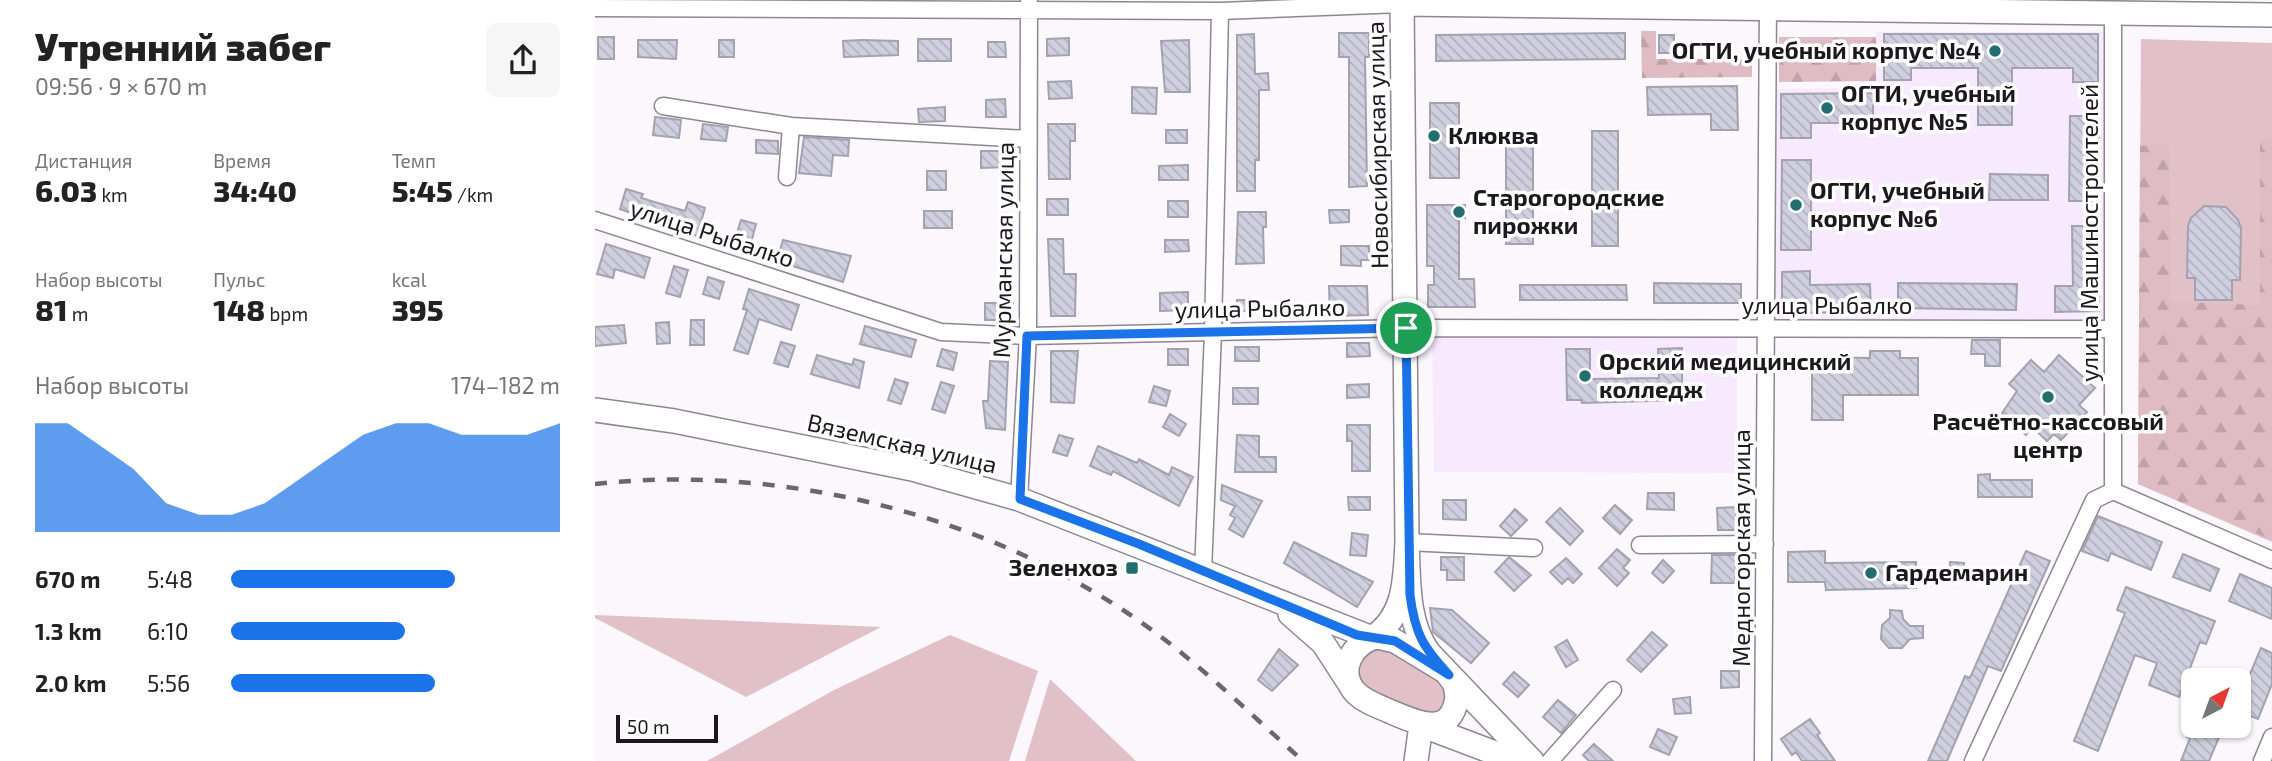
<!DOCTYPE html>
<html lang="ru">
<head>
<meta charset="utf-8">
<style>
  body { margin:0; font-family:"Exo 2",sans-serif; background:#f6f6f6; color:#222; height:100vh; display:flex; flex-direction:column; font-size:26px; white-space:nowrap }
  * { box-sizing:border-box; margin:0 }
  p { font-size:23px; color:#767676 }
  .icon { flex:none; width:38px; height:38px; fill:none; stroke:currentColor; stroke-width:2; stroke-linecap:round; stroke-linejoin:round }
  .map { position:relative; flex:1; overflow:hidden }
  .sheet { display:flex; flex-direction:column; background:#fff; width:595px }
  .sheet>* { flex:none }
  .needle { width:46px; rotate:41deg }
  .buttons { position:absolute; left:1586px; top:668px; display:grid; gap:14px }
  .buttons a { display:grid; place-items:center; width:70px; height:70px; border-radius:10px; background:#fff; box-shadow:0 2px 5px #0004; font-size:35px }
  .scale { position:absolute; left:21px; bottom:18px; width:102px; box-sizing:border-box; padding-left:7px; border:4px solid #1c191e; border-top:0; font-size:19px; line-height:24px; white-space:nowrap; color:#1c191e; -webkit-text-stroke:5px #fff; paint-order:stroke }
  .pin { position:absolute; display:grid; place-items:center; width:60px; height:60px; color:#fff; margin:-30px; border:4px solid #fff; border-radius:50%; box-shadow:0 2px 7px #0007 }
  .round { display:grid; place-items:center; flex:none; width:74px; height:74px; border-radius:10px; background:#f6f6f6 }
  .head { display:flex; align-items:center; justify-content:space-between; height:119px; padding:0 35px }
  h1 { font-size:38px; font-weight:800; line-height:52px }
  .metrics { display:grid; grid-template-columns:repeat(3,1fr); gap:10px; height:119px; padding:7px 35px }
  .metrics div { display:grid; align-content:center }
  .metrics b { font-size:30px; font-weight:800 }
  .metrics small { font-size:19px; font-weight:400 }
  .metrics p { font-size:19px }
  .chart { height:196px; padding:14px 35px }
  .chart p { display:flex; justify-content:space-between }
  .chart svg { width:100%; height:126px; margin-top:7px; fill:#1a73e8; opacity:.7 }
  ul { padding:0 35px; list-style:none; font-size:23px }
  li { display:grid; grid-template-columns:112px 84px 1fr; align-items:center; height:52px }
  li i { height:18px; border-radius:9px; background:#1a73e8 }
  main { display:flex; flex:1; min-height:0 }
  .map>svg:first-child { display:block }
  .built { fill:#f7e9fe }
  .green { fill:#e1c0c7 }
  .forest { fill:url(#forest-firs) }
  .building { fill:url(#building-back-hatch); stroke:#a3a2b1; stroke-width:2 }
  .lines { fill:none; stroke-linecap:round; stroke-linejoin:round }
  .street-casing { stroke:#8f8693; stroke-width:19 }
  .secondary-casing { stroke:#8f8693; stroke-width:26 }
  .street { stroke:#fff; stroke-width:16 }
  .secondary { stroke:#fff; stroke-width:23 }
  .rail { stroke:#6a676c; stroke-width:4.5; stroke-dasharray:12 12; stroke-linecap:butt }
  .route-casing { stroke:#fff; stroke-width:14 }
  .route { stroke:#1a73e8; stroke-width:9 }
  .poi-dot { fill:#226d6d; stroke:#fff; stroke-width:2.5 }
  .labels { text-anchor:middle; stroke-width:7; stroke-linejoin:round; paint-order:stroke }
  .poi-label { font-size:24px; font-weight:bold; fill:#1c191e; stroke:#fff; text-anchor:start }
  .street-label { font-size:24px; fill:#1c191e; stroke:#fff }
</style>
</head>
<body>
<main>
<section class="sheet">
<div class="head"><div><h1>Утренний забег</h1><p>09:56 · 9 × 670 m</p></div><a class="round"><svg class="icon" aria-label="share" viewBox="0 0 24 24"><path d="M12 15V3M7 8l5-5 5 5M5 13v7h14v-7"/></svg></a></div>
<div class="metrics">
<div><p>Дистанция</p><b>6.03<small> km</small></b></div>
<div><p>Время</p><b>34:40</b></div>
<div><p>Темп</p><b>5:45<small> /km</small></b></div>
</div>
<div class="metrics">
<div><p>Набор высоты</p><b>81<small> m</small></b></div>
<div><p>Пульс</p><b>148<small> bpm</small></b></div>
<div><p>kcal</p><b>395</b></div>
</div>
<div class="chart"><p><span>Набор высоты</span>174–182 m</p>
<svg viewBox="0 0 160 44" preserveAspectRatio="none"><path d="M0 44V6L10 6L20 14L30 22L40 34L50 38L60 38L70 34L80 26L90 18L100 10L110 6L120 6L130 10L140 10L150 10L160 6V44z"/></svg>
</div>
<ul>
<li><b>670 m</b>5:48<i style="width:68%"></i></li>
<li><b>1.3 km</b>6:10<i style="width:53%"></i></li>
<li><b>2.0 km</b>5:56<i style="width:62%"></i></li>
</ul>
</section>
<div class="map">
<svg width="1677" height="761" viewBox="0 0 1677 761">
  <defs>
    <pattern id="forest-firs" width="22" height="20" patternUnits="userSpaceOnUse" patternTransform="scale(1.75)"><rect width="22" height="20" fill="#dfbcc4"/><path d="M5 1l3.5 6h-7zM16 11l3.5 6h-7z" fill="#bfa1a8"/></pattern>
    <pattern id="building-back-hatch" width="6" height="6" patternUnits="userSpaceOnUse" patternTransform="scale(1.75)"><rect width="6" height="6" fill="#d0cfdf"/><path d="M-1 5l2 2M0 0l6 6M5-1l2 2" fill="none" stroke="#b2b1bf"/></pattern>
  </defs>
  <rect width="100%" height="100%" fill="#fbf7fd"/>
  <path class="built" d="M1281,32H1514L1513,320L1178,322L1180,89L1281,88Z
    M837,334L1142,336V473L839,472Z"/>
  <path class="green" d="M1546,39L1677,43V542L1543,484Z
    M0,615L286,627L151,697L0,618Z
    M355,635L443,671L414,761H112L239,690Z
    M789,646L844,677L855,699L841,717L775,694L761,676L768,654Z
    M455,679L541,761H430Z"/>
  <path class="forest" d="M1046,31H1061V59H1157V77L1047,78Z
    M1184,37H1281V81L1184,82Z
    M1677,138V540L1543,484L1545,146L1574,143L1576,302L1665,305V140Z"/>
  <path class="building" d="M744,33H774V57H770L772,186L754,187V57H744Z
    M1030,33V59L841,61V35Z
    M659,34L660,74L673,73L674,90H664V160H660V191H642V35Z
    M1289,34H1503V82H1478V68H1417V125H1383V68H1316V80H1289Z
    M1064,35H1079V53H1064Z
    M3,37H19V59H3Z
    M474,38V55L452,56V39Z
    M323,39H356V61H323Z
    M43,40H82L81,59L43,57Z
    M124,40H139V57H124Z
    M267,40L303,41V55L249,57L248,41Z
    M594,40L595,92H570L566,41Z
    M393,42H410L411,57H393Z
    M476,81L477,98L454,99L453,82Z
    M1142,86L1143,130H1116V114L1053,115L1052,87Z
    M537,87L562,88L561,114L537,113Z
    M1278,93V123H1216V138H1186V94Z
    M410,99L411,117H391V100Z
    M835,103H864V178H835Z
    M350,107V121L324,122L323,109Z
    M1475,116H1504L1503,201H1474Z
    M60,117L86,120L84,138L58,135Z
    M108,124L133,127L131,141L106,139Z
    M453,124H480V141H475V179H454Z
    M571,130H592V143H571Z
    M911,131H938V244H911Z
    M997,131H1023V246H997Z
    M209,137L254,140L253,156L238,155L236,176L204,173Z
    M161,140L183,141V154L161,153Z
    M386,151H413L414,167L386,168Z
    M1187,160H1216V250H1186Z
    M593,165V180H564V166Z
    M332,171H351V190H332Z
    M1395,174L1453,175V200H1394Z
    M31,189L48,194L46,198L90,211L93,202L110,208L102,236L25,209Z
    M452,199H473V215H452Z
    M573,201H593V217H573Z
    M832,205H870V218H864V279H879L880,307H833V285H839V266H832Z
    M1609,206L1631,207L1643,220L1646,228L1645,280H1637V300H1600V278H1592L1593,226L1596,218Z
    M734,210H754V222L735,223Z
    M329,211H357V228H329Z
    M643,212H671V227H668L669,263L641,264Z
    M146,220L161,224L154,251L138,246Z
    M1477,226H1503L1504,311L1460,312V286H1478Z
    M453,239H468L469,274H481L480,316H456Z
    M188,240L256,256L248,282L182,261Z
    M570,240H593L594,251L570,252Z
    M11,244L55,258L49,278L20,269L18,278L2,274Z
    M746,246H774V260H766V266L746,265Z
    M79,266L93,270L85,297L71,293Z
    M1215,271V285L1275,284L1276,312L1187,313V272Z
    M113,277L129,282L124,299L108,294Z
    M1059,283L1146,284V303H1059Z
    M1303,283L1422,284L1421,310L1303,308Z
    M925,285H1031L1032,300H925Z
    M734,286H772L773,315L735,316Z
    M154,289L204,305L196,330L164,319L153,354L139,350L152,310L148,309Z
    M593,292V310L565,311V293Z
    M642,300H665V311H642Z
    M390,303H418V320H390Z
    M96,320H109V345H95Z
    M74,322L75,343L62,344L61,323Z
    M29,325L31,343L0,346V327Z
    M270,326L321,340L316,357L265,344Z
    M1377,340H1405V366H1390V354H1376Z
    M186,342L200,346L193,367L179,363Z
    M752,343H774L775,356L752,357Z
    M640,347H664V361H640Z
    M1087,348V400L987,403L986,400H972L971,349H995V379L1064,378L1063,349Z
    M347,349L362,353L358,370L342,366Z
    M573,349H593V365H573Z
    M456,351H483L479,403L456,402Z
    M1275,351H1305V358H1323V395H1248V420H1217V357L1275,358Z
    M222,355L257,365L259,359L269,362L264,388L216,374Z
    M1464,355L1500,388L1484,405L1492,412L1466,440L1459,434L1452,441L1437,427L1431,435L1407,413L1422,391L1414,384L1436,360L1449,372Z
    M395,361L413,362L410,430L391,428L388,401H393Z
    M300,379L313,383L306,404L293,400Z
    M346,382L359,386L350,413L337,409Z
    M774,384V397L752,398V385Z
    M559,386L575,391L571,406L554,402Z
    M638,388H663V404H638Z
    M575,414L591,424L584,436L568,427Z
    M752,425H775V471H757V441H752Z
    M464,435L478,439L472,456L458,452Z
    M642,435L664,436V457H681V472H640Z
    M503,446L542,463L544,459L574,475L577,467L598,477L584,506L518,471L516,475L495,466Z
    M1395,474V480H1437V497H1383V475Z
    M627,485L667,501L648,537L634,529L640,518L635,515L640,506L626,500Z
    M1053,493H1079V510L1052,509Z
    M753,497H775V510H754Z
    M848,500H871V520L848,519Z
    M1020,505L1037,520L1025,534L1008,518Z
    M1141,507L1142,530H1123L1122,508Z
    M965,508L988,531L975,545L951,522Z
    M920,509L932,520L916,536L905,526Z
    M1503,516L1567,542L1556,570L1516,553L1513,561L1487,551Z
    M757,533L773,535L771,556L755,555Z
    M699,542L778,582L762,607L689,563Z
    M1022,549L1035,560L1028,568L1034,573L1022,586L1004,568Z
    M1230,551V563L1321,562V588L1231,590L1230,582H1193V552Z
    M1431,551L1455,561L1406,671L1393,666L1352,761H1333L1370,676L1375,678Z
    M1588,554L1624,569L1615,591L1578,577Z
    M1117,555H1141L1140,583H1116Z
    M846,557H869V580H852V570H846Z
    M914,557L936,575L919,591L900,572Z
    M971,558L987,574L978,583L973,578L967,584L955,572Z
    M1068,560L1079,571L1068,583L1057,573Z
    M1355,562L1369,563V581H1355Z
    M1645,574L1677,588V619L1634,601Z
    M1531,587L1620,621L1611,644L1605,642L1584,697L1554,685L1562,663L1540,655L1503,751L1479,741L1530,613L1522,610Z
    M835,608L857,610L894,643L876,663L838,632Z
    M1295,610L1307,611L1308,619L1315,626H1328V638L1315,639L1307,648H1294L1286,639L1287,625L1295,618Z
    M1057,632L1072,645L1046,672L1032,660Z
    M972,640L983,660L971,667L960,647Z
    M1666,648L1677,653V684L1663,719L1643,711V702Z
    M684,649L703,665L677,691L663,680Z
    M1126,671H1144V687L1126,688Z
    M919,672L934,685L923,697L908,684Z
    M1095,697L1096,713L1080,714L1078,699Z
    M963,700L981,715L966,733L948,717Z
    M1215,719L1225,733L1222,735L1240,761H1207L1201,752L1197,755L1186,739Z
    M1596,726H1617L1627,730L1614,761H1586L1595,738L1592,737Z
    M1063,729L1082,737L1074,755L1055,747Z
    M999,744L1018,761H994L988,755Z"/>
  <g class="lines">
    <g class="street-casing">
      <path id="street" d="M0,8L625,11L807,4
        M1518,13V491L1677,560
        M68,106L196,126L433,139
        M192,177L196,126
        M0,220L346,332L433,336L811,328L1516,329
        M424,499L433,336L434,2
        M812,542L939,548
        M1045,545L1170,544
        M608,571L618,333L625,11
        M955,761L1018,690
        M1168,761L1173,0
        M1378,761L1499,500L1518,491
        M1667,761L1677,737"/>
    </g>
    <g class="secondary-casing">
      <path id="secondary" d="M807,0L812,542C814,578 811,622 834,653L937,761
        M807,4L1677,15
        M0,410L79,421L317,469L424,499L777,638C811,616 810,578 812,542
        M695,614L728,643L754,683
        M783,637L800,641L851,672L860,684L862,697C856,740 820,722 794,711C783,706 770,702 761,693C741,672 757,641 783,637Z
        M821,761L826,725L921,761"/>
    </g>
    <use href="#street" class="street"/>
    <use href="#secondary" class="secondary"/>
    <path class="rail" d="M0,484C182,464 382,512 534,614C597,656 652,711 708,761"/>
  </g>
  <g class="lines">
    <g class="route-casing">
      <path id="route" d="M811,328L815,595C820,634 828,647 854,675L800,641L762,635L544,544L425,499L432,336Z"/>
    </g>
    <use href="#route" class="route"/>
  </g>
  <g class="poi-dot">
    <circle cx="1400" cy="51" r="7"/>
    <circle cx="1232" cy="108" r="7"/>
    <circle cx="839" cy="136" r="7"/>
    <circle cx="1201" cy="205" r="7"/>
    <circle cx="864" cy="212" r="7"/>
    <circle cx="990" cy="376" r="7"/>
    <circle cx="1453" cy="397" r="7"/>
    <rect x="530" y="561" width="14" height="14" rx="3.5"/>
    <circle cx="1276" cy="573" r="7"/>
  </g>
  <g class="labels">
    <g class="poi-label">
      <text x="1386" y="59" text-anchor="end">ОГТИ, учебный корпус №4</text>
      <text x="1246" y="102">ОГТИ, учебный<tspan x="1246" dy="28">корпус №5</tspan></text>
      <text x="853" y="144">Клюква</text>
      <text x="1215" y="199">ОГТИ, учебный<tspan x="1215" dy="28">корпус №6</tspan></text>
      <text x="878" y="206">Старогородские<tspan x="878" dy="28">пирожки</tspan></text>
      <text x="1004" y="370">Орский медицинский<tspan x="1004" dy="28">колледж</tspan></text>
      <text x="1453" y="430" text-anchor="middle">Расчётно-кассовый<tspan x="1453" dy="28">центр</tspan></text>
      <text x="523" y="576" text-anchor="end">Зеленхоз</text>
      <text x="1290" y="581">Гардемарин</text>
    </g>
    <g class="street-label">
      <text transform="translate(783 145) rotate(-91)" y="8">Новосибирская улица</text>
      <text transform="translate(1495 233) rotate(-90)" y="8">улица Машиностроителей</text>
      <text transform="translate(117 234) rotate(18)" y="8">улица Рыбалко</text>
      <text transform="translate(409 250) rotate(-89)" y="8">Мурманская улица</text>
      <text x="1232" y="314">улица Рыбалко</text>
      <text transform="translate(665 309) rotate(-1)" y="8">улица Рыбалко</text>
      <text transform="translate(307 444) rotate(13)" y="8">Вяземская улица</text>
      <text transform="translate(1147 548) rotate(-90)" y="8">Медногорская улица</text>
    </g>
  </g>
</svg>
<div class="buttons">
<a><svg class="needle" viewBox="-14 -14 28 28"><path d="M0-13l5 13h-10z" fill="#e53935"/><path d="M0 13l5-13h-10z" fill="#767676"/></svg></a>
</div>
<div class="scale">50 m</div>
<div class="pin" style="left:811px;top:328px;background:#1e9e55"><svg class="icon" aria-label="arrive" viewBox="0 0 24 24"><path d="M6 21V4h12l-3 4 3 4H6"/></svg></div>
</div>
</main>
</body>
</html>
